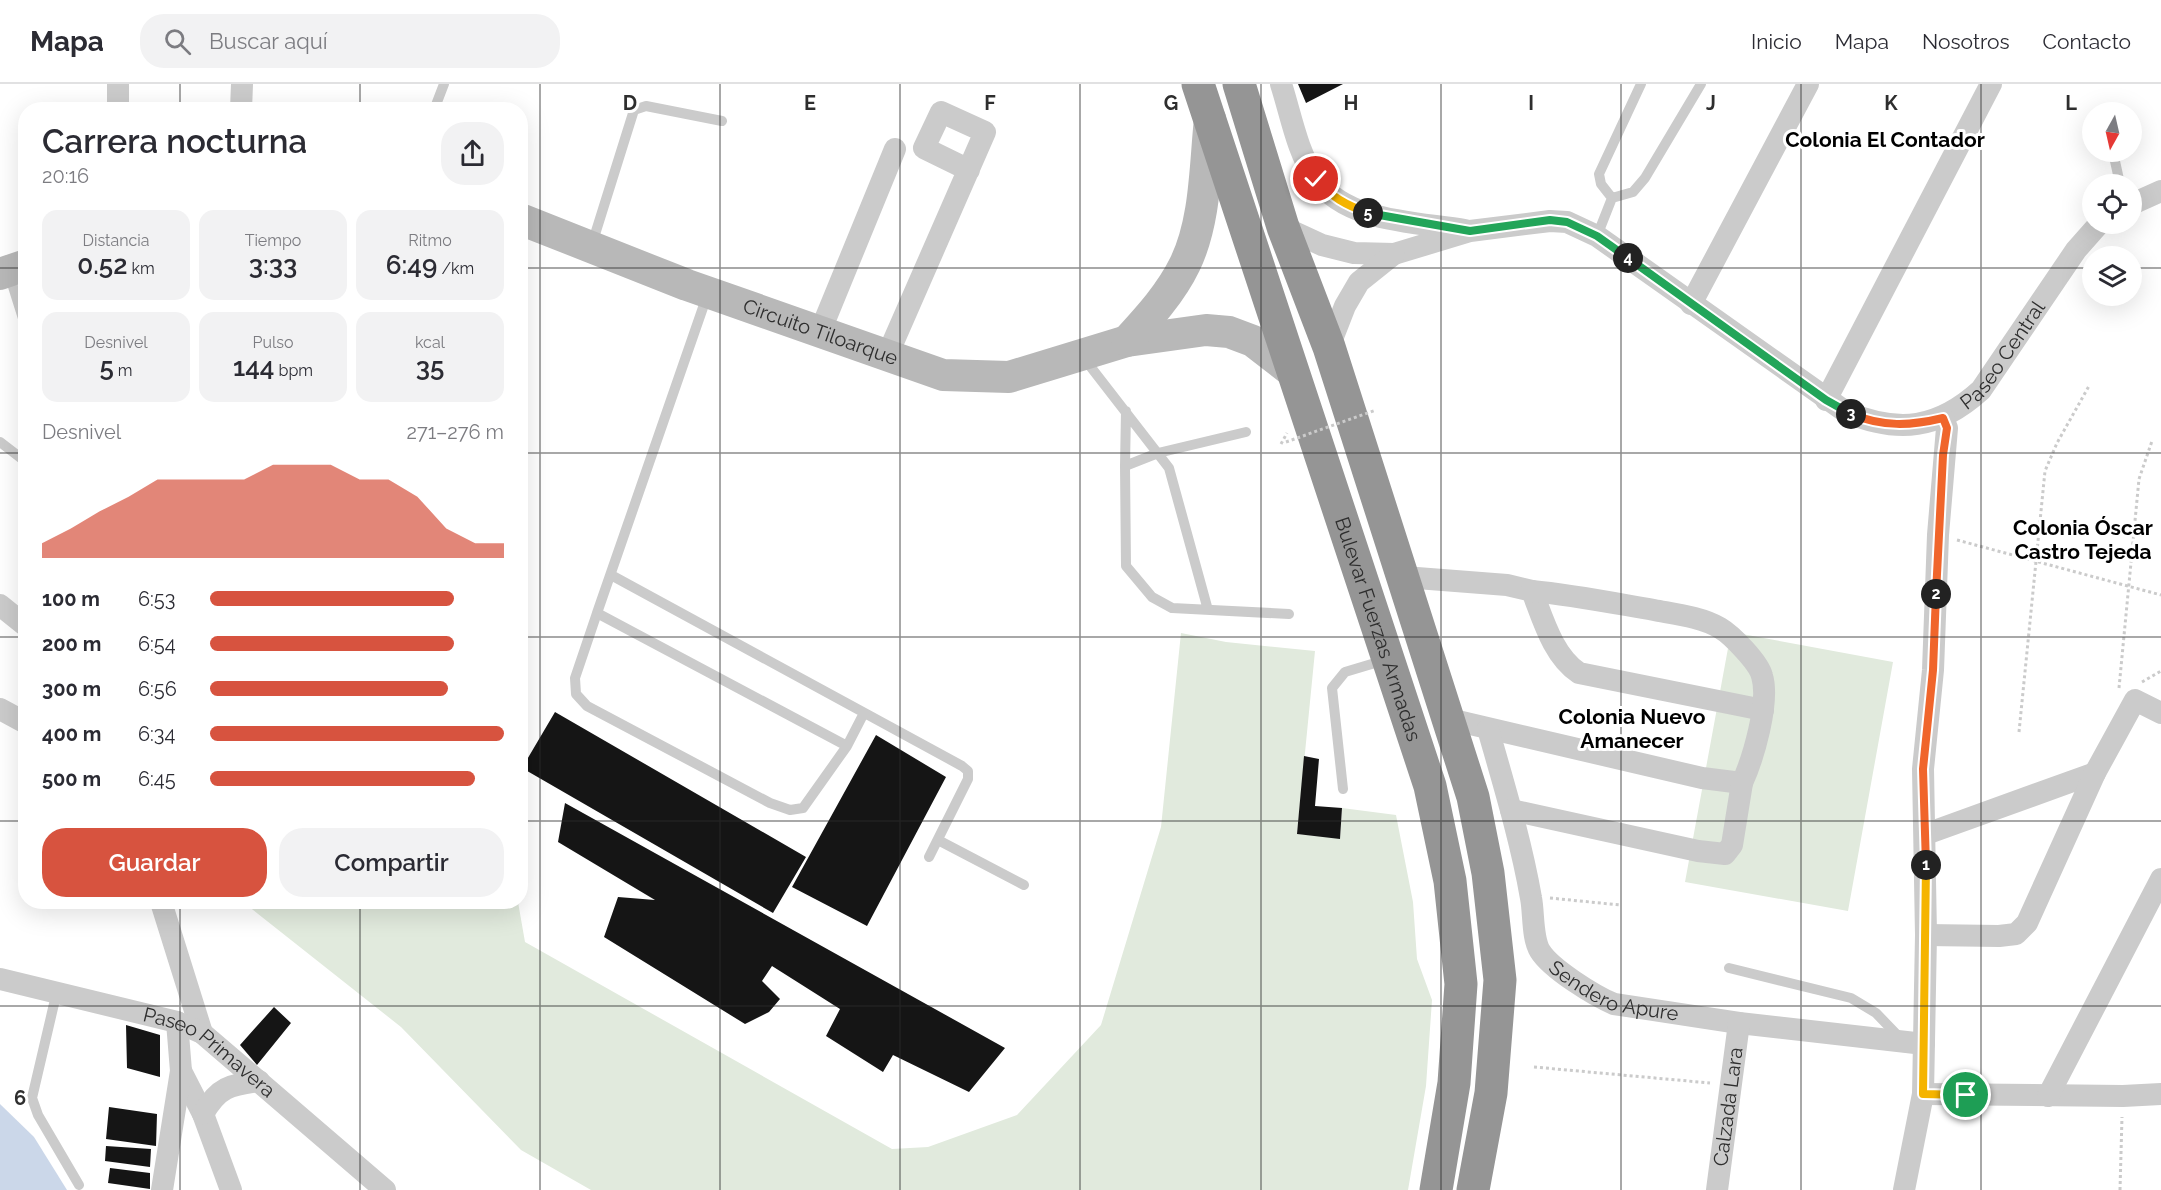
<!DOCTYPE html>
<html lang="es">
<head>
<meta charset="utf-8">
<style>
  body { margin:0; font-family:Raleway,sans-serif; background:#f2f2f3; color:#2b2b33; height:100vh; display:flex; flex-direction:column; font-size:22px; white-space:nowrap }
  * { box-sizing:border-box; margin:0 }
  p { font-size:20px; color:#7c7c81 }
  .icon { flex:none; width:33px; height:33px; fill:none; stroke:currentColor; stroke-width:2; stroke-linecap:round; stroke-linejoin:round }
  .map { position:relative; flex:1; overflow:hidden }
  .details { position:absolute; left:18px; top:18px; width:510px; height:807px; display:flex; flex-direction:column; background:#fff; border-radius:24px; box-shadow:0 6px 24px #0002 }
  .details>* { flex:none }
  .needle { width:39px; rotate:188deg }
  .controls { position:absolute; left:2082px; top:18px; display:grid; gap:12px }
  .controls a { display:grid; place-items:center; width:60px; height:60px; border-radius:50%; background:#fff; box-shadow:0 6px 24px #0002; font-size:30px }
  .pin { position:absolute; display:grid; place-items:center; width:51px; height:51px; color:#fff; margin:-26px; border:3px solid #fff; border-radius:50%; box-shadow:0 2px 6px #0007 }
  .km { position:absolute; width:30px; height:30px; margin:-15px; border-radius:50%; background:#222; color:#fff; font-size:16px; line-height:30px; text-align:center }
  .round { display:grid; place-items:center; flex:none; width:63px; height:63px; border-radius:24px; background:#f2f2f3 }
  .overview { display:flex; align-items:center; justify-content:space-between; height:102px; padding:0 24px }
  h1 { font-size:33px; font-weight:600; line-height:45px }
  .figures { display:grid; grid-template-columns:repeat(3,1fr); gap:9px; height:102px; padding:6px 24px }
  .figures div { display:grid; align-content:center; border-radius:15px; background:#f2f2f3; text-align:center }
  .figures b { font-size:26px; font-weight:600 }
  .figures small { font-size:16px; font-weight:400 }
  .figures p { font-size:16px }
  .chart { height:168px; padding:12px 24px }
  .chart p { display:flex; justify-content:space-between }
  .chart svg { width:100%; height:108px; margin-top:6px; fill:#d7533f; opacity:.7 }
  .action { display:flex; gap:12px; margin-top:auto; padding:12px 24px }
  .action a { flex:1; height:69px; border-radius:24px; background:#d7533f; color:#fff; font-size:24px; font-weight:600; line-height:69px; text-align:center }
  .action a+a { background:#f2f2f3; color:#2b2b33 }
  ul { padding:0 24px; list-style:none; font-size:20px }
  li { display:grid; grid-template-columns:96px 72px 1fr; align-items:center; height:45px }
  li i { height:15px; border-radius:8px; background:#d7533f }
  header { display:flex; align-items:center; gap:36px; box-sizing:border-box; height:84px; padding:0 30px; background:#fff; border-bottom:2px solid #e1e1e2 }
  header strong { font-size:28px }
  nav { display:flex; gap:33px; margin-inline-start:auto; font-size:21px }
  .search { width:420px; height:54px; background:#f2f2f3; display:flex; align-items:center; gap:15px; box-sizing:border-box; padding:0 21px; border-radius:24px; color:#7c7c81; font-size:22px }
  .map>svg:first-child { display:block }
  .green { fill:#e1eadd }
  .water { fill:#cbd7e9 }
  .building { fill:#151515 }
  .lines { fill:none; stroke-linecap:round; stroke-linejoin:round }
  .path { stroke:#cbcbcb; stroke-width:3; stroke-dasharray:3 3; stroke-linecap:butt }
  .lane { stroke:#cbcbcb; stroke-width:10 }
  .street { stroke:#cbcbcb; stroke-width:22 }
  .secondary { stroke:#b8b8b8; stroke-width:32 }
  .highway { stroke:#959595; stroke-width:33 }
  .path-bridge { stroke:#cbcbcb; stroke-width:3; stroke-dasharray:3 3; stroke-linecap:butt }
  .split-1-casing { stroke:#fff; stroke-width:12 }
  .split-2-casing { stroke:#fff; stroke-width:12 }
  .split-3-casing { stroke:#fff; stroke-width:12 }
  .split-4-casing { stroke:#fff; stroke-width:12 }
  .split-5-casing { stroke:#fff; stroke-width:12 }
  .split-6-casing { stroke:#fff; stroke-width:12 }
  .split-1 { stroke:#f5b400; stroke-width:8 }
  .split-2 { stroke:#f0652b; stroke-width:8 }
  .split-3 { stroke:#f0652b; stroke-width:8 }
  .split-4 { stroke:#22a559; stroke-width:8 }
  .split-5 { stroke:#22a559; stroke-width:8 }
  .split-6 { stroke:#f5b400; stroke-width:8 }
  .grid { fill:none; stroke:#2e2e2e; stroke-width:1.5; stroke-opacity:0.55 }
  .labels { text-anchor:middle; stroke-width:6; stroke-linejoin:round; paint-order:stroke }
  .street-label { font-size:20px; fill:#2e2e2e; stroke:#fff }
  .neighbourhood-label { font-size:21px; font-weight:bold; fill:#000; stroke:#fff }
  .grid-label { font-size:20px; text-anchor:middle; font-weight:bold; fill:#2e2e2e; stroke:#fff; stroke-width:6; stroke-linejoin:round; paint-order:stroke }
</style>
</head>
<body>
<header>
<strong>Mapa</strong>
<div class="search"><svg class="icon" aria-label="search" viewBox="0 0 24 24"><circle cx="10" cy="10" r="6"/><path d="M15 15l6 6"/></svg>Buscar aquí</div>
<nav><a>Inicio</a><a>Mapa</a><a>Nosotros</a><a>Contacto</a></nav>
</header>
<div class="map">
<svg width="2161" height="1106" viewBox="0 0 2161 1106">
  <rect width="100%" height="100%" fill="#fff"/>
  <path class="green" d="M1731,548L1893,578L1848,827L1685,798Z
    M1181,549L1226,558L1315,567L1297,750L1340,754L1342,724L1396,731L1413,818L1417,875L1432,916L1426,1002L1408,1106H591L521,1066L401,943L243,818H518L525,858L892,1065L928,1063L1017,1031L1101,941L1161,743Z"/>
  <path class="water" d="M0,1020L34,1053L67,1106H0Z"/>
  <path class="building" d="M1298,0H1343L1306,19Z
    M555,628L806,773L773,829L522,684Z
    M876,651L946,693L867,842L792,803Z
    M1304,672L1319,675L1315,722L1342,724L1340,755L1297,750Z
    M565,719L1005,964L969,1008L893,971L883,988L826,952L840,925L772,882L762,897L780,915L769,928L745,940L604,853L618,813L655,816L558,758Z
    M274,923L291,939L257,981L240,961Z
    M126,941L160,951V993L127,984Z
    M109,1023L157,1030L156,1062L106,1055Z
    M106,1062L151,1065L150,1083L105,1077Z
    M110,1084L150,1089V1105L108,1099Z"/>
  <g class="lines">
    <path class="path" d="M1281,360L1287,349
      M1957,456L2161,511
      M2142,598L2161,587
      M2119,604L2139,395L2152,357
      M2019,648L2045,387L2057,359L2089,302
      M1550,814L1620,821
      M1534,983L1710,999
      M2120,1106L2122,1033"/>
    <path class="lane" d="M434,26L444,0
      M2113,68L2120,100
      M24,81V178
      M1612,114L1601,100L1599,90L1641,0
      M1597,152L1612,114L1633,108L1645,94L1701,0
      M592,160L634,26L646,22L722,37
      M9,190L26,244
      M1083,273L1169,384L1208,526
      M1246,348L1158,369L1125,382L1126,482L1152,513L1172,524L1289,530
      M0,358L26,378
      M1125,382L1126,327
      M611,491L962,682L968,687V695L929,773
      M597,529L707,212
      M847,662L597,529L575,594L576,610L587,622L770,719L790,726L803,724L847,662L864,629
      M1343,705L1332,604L1345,588L1385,576
      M938,756L1024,801
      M1729,884L1851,914L1876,929L1901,955
      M57,907L32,1014L38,1031L79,1101"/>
    <g class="street">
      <path d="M1281,0C1291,31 1297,68 1316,95C1347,139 1418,138 1465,146"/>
      <path d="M118,26V0"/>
      <path d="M241,26L242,0"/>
      <path d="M2132,120L2161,107"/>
      <path id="s1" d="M1283,143L1322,161L1354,169L1394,170L1470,147L1550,137L1567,138L1597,152L1846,328C1899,350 1938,345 1981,306L2076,166L2099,140"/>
      <path d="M1691,220L1808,0"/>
      <path d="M820,248L895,65"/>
      <path d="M1329,263L1345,222L1359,198L1394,170"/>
      <path d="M887,272L985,48L941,28L924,64L969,86"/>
      <path d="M1826,316L1991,0"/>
      <path d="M1404,493L1507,501L1532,507C1543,535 1553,572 1579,589L1763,626"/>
      <path d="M0,521L26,542"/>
      <path d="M0,625L26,639"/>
      <path d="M1449,635L1702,694L1742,699C1753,675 1770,618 1762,592C1759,579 1732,551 1720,544C1702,533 1675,530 1654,526C1613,519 1573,511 1532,507"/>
      <path id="s2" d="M1488,645C1504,701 1521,757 1531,814C1534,829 1532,854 1540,867C1551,885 1595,912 1614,920L1739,939L1924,960"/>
      <path d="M1511,726L1698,767L1725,770L1732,761L1742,699"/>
      <path d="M1926,750L2095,689"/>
      <path d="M161,818L202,949"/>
      <path d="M1926,851L1999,852L2016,850L2027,839L2095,689L2135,616L2161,629"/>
      <path id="s3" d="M0,895L177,938L202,949L385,1106"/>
      <path d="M181,987L203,1030L231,1106"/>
      <path d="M1923,1010L2123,1012L2161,1010"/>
      <path d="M2048,1012L2161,795"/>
      <path d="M203,1030C218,1003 230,1001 259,997"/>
      <path d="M162,1106L181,987L177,938"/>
      <path id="s4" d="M1717,1106L1739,939"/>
      <path d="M1904,1106L1923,1010L1926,851L1923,685L1933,586L1938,451L1947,344L1943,334"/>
    </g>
    <g class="secondary">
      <path id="s5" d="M520,135L687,201L943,291L1009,293L1127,257L1206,246L1229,248L1253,257L1293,288"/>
      <path d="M0,190L26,181"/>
      <path d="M1127,257C1149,233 1171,209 1185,180C1206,137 1205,81 1210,35"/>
    </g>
    <g class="highway">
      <path id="s6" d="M1198,0L1430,702L1450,797L1461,900L1454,999L1436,1106"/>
      <path d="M1239,0L1283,143L1329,263L1473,713L1488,789L1500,896L1491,1009L1473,1106"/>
    </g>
    <path class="path-bridge" d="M1286,358L1376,326"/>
  </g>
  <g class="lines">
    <g class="split-1-casing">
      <path id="split-1" d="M1926,781L1923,1010L1966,1011"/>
    </g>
    <g class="split-2-casing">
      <path id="split-2" d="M1926,781L1923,685L1933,586L1936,510"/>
    </g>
    <g class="split-3-casing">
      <path id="split-3" d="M1851,330C1883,343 1910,342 1943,334L1947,344L1943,371L1936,510"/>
    </g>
    <g class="split-4-casing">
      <path id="split-4" d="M1628,174L1826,316L1851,330"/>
    </g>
    <g class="split-5-casing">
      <path id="split-5" d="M1368,129L1470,147L1550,136L1567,138L1597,152L1628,174"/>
    </g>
    <g class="split-6-casing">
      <path id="split-6" d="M1316,95C1331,113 1346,121 1368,129"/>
    </g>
    <use href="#split-1" class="split-1"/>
    <use href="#split-2" class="split-2"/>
    <use href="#split-3" class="split-3"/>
    <use href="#split-4" class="split-4"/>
    <use href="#split-5" class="split-5"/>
    <use href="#split-6" class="split-6"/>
  </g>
  <path class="grid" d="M180,0V26M360,0V26M540,0V1106M720,0V1106M900,0V1106M1080,0V1106M1261,0V1106M1441,0V1106M1621,0V1106M1801,0V1106M1981,0V1106M0,184H26M520,184H2092M2132,184H2161M0,369H26M520,369H2161M0,553H26M520,553H2161M0,737H26M520,737H2161M180,818V1106M360,818V1106M0,922H2161"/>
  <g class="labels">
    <g class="street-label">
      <text dy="7" stroke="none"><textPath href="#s5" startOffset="321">Circuito Tiloarque</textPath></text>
      <text dy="7" stroke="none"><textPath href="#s1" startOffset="818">Paseo Central</textPath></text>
      <text dy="7" stroke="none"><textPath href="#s6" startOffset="574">Bulevar Fuerzas Armadas</textPath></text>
      <text dy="7" stroke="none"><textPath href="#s2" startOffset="316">Sendero Apure</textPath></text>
      <text dy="7" stroke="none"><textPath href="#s3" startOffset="225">Paseo Primavera</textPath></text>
      <text dy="7" stroke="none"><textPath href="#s4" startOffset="84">Calzada Lara</textPath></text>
    </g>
    <g class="neighbourhood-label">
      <text x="1885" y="63">Colonia El Contador</text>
      <text x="2083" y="451">Colonia Óscar<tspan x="2083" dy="24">Castro Tejeda</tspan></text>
      <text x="1632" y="640">Colonia Nuevo<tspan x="1632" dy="24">Amanecer</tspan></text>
    </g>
  </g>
  <g class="grid-label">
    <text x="630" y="26">D</text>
    <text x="810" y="26">E</text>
    <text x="990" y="26">F</text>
    <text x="1171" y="26">G</text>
    <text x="1351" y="26">H</text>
    <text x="1531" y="26">I</text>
    <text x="1711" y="26">J</text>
    <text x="1891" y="26">K</text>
    <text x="2071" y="26">L</text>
    <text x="20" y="1021">6</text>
  </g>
</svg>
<div class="controls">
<a><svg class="needle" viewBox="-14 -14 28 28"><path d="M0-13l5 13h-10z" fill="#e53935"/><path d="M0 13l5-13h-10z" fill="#7c7c81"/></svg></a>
<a><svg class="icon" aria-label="locate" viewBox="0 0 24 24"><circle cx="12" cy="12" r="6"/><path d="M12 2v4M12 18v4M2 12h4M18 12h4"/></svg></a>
<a><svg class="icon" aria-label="layers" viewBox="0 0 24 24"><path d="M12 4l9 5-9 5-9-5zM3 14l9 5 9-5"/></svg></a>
</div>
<div class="pin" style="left:1966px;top:1011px;background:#1e9e55"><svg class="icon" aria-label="arrive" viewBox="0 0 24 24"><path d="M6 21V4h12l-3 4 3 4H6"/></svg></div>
<div class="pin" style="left:1316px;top:95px;background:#d93025"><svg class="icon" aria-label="check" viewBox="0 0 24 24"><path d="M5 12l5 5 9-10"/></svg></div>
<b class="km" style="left:1926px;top:781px">1</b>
<b class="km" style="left:1936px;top:510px">2</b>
<b class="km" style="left:1851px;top:330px">3</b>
<b class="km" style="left:1628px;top:174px">4</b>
<b class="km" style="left:1368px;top:129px">5</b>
<section class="details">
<div class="overview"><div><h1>Carrera nocturna</h1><p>20:16</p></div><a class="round"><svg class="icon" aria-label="share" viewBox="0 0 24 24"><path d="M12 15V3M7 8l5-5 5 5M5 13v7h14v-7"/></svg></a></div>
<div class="figures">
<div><p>Distancia</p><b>0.52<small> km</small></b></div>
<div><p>Tiempo</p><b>3:33</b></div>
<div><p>Ritmo</p><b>6:49<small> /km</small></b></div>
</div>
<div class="figures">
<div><p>Desnivel</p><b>5<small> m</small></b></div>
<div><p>Pulso</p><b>144<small> bpm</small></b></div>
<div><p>kcal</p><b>35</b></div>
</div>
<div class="chart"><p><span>Desnivel</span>271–276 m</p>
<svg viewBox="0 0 160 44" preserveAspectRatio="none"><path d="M0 44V38L10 32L20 25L30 19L40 12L50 12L60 12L70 12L80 6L90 6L100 6L110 12L120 12L130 19L140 32L150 38L160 38V44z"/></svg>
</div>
<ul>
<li><b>100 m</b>6:53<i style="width:83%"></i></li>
<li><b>200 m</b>6:54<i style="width:83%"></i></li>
<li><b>300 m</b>6:56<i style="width:81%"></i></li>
<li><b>400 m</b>6:34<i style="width:100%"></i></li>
<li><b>500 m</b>6:45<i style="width:90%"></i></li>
</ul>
<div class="action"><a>Guardar</a><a>Compartir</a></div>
</section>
</div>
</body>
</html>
